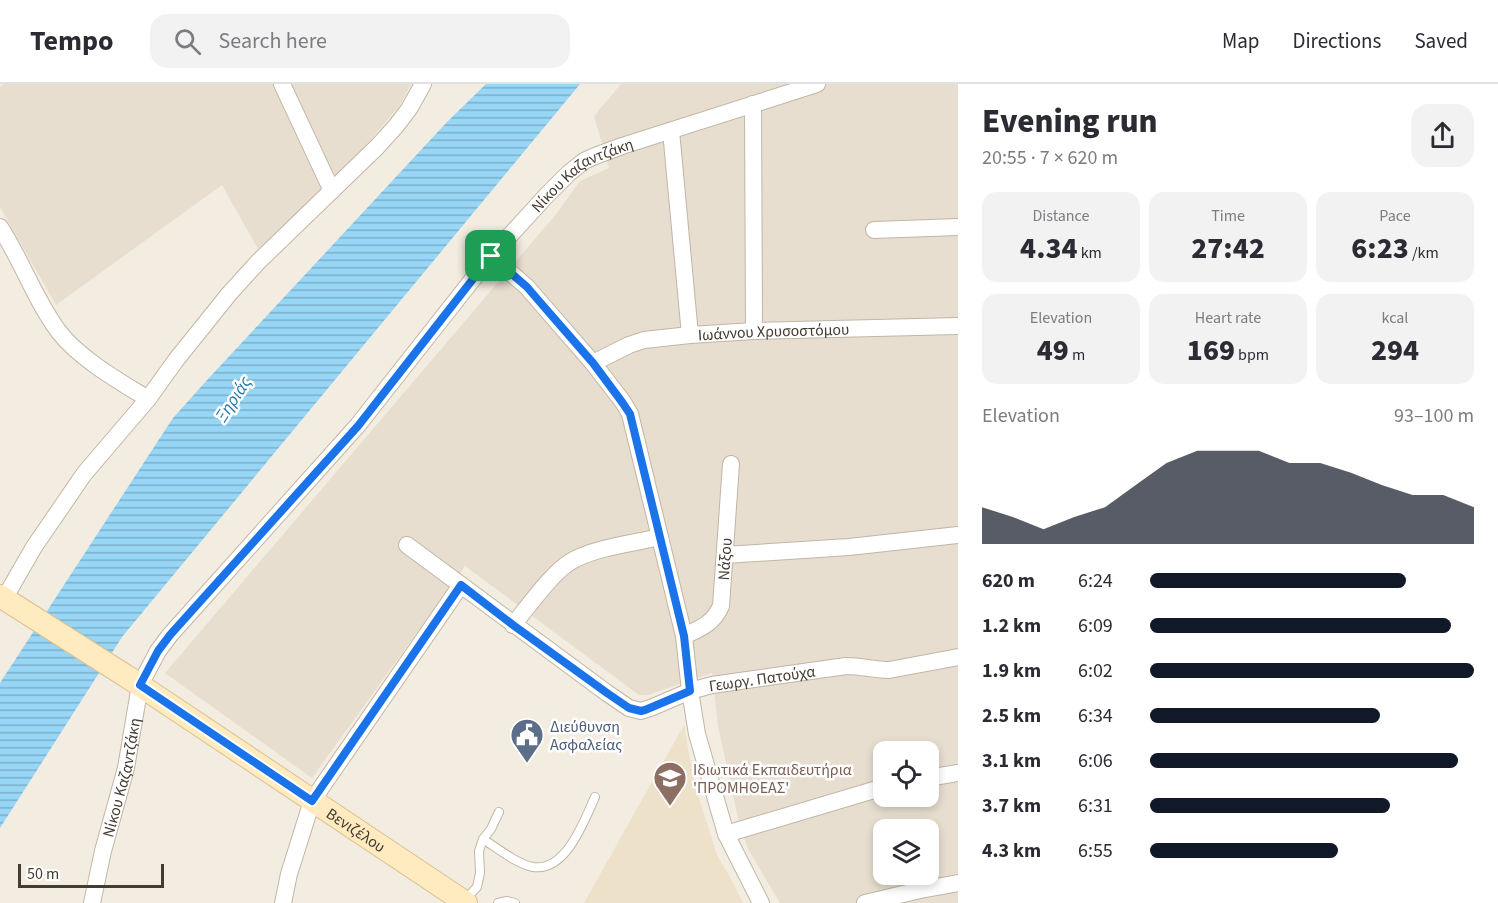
<!DOCTYPE html>
<html lang="en">
<head>
<meta charset="utf-8">
<style>
  body { margin:0; font-family:"Source Sans 3",sans-serif; background:#f2f2f3; color:#2b2b33; height:100vh; display:flex; flex-direction:column; font-size:22px; white-space:nowrap }
  * { box-sizing:border-box; margin:0 }
  p { font-size:20px; color:#7c7c81 }
  .icon { flex:none; width:33px; height:33px; fill:none; stroke:currentColor; stroke-width:2; stroke-linecap:round; stroke-linejoin:round }
  .map { position:relative; flex:1; overflow:hidden }
  .sheet { display:flex; flex-direction:column; background:#fff; width:540px }
  .sheet>* { flex:none }
  .fabs { position:absolute; left:873px; top:657px; display:grid; gap:12px }
  .fabs a { display:grid; place-items:center; width:66px; height:66px; border-radius:12px; background:#fff; box-shadow:0 3px 9px #0003; font-size:30px }
  .scale { position:absolute; left:18px; bottom:15px; width:146px; box-sizing:border-box; padding-left:6px; border:3px solid #443c32; border-top:0; font-size:16px; line-height:21px; white-space:nowrap; color:#443c32; -webkit-text-stroke:4px #fff; paint-order:stroke }
  .pin { position:absolute; display:grid; place-items:center; width:51px; height:51px; color:#fff; margin:-26px; border-radius:12px; box-shadow:0 3px 9px #0006 }
  .round { display:grid; place-items:center; flex:none; width:63px; height:63px; border-radius:18px; background:#f2f2f3 }
  .summary { display:flex; align-items:center; justify-content:space-between; height:102px; padding:0 24px }
  h1 { font-size:33px; font-weight:800; line-height:45px }
  .figures { display:grid; grid-template-columns:repeat(3,1fr); gap:9px; height:102px; padding:6px 24px }
  .figures div { display:grid; align-content:center; border-radius:15px; background:#f2f2f3; text-align:center }
  .figures b { font-size:30px; font-weight:800 }
  .figures small { font-size:16px; font-weight:400 }
  .figures p { font-size:16px }
  .chart { height:168px; padding:12px 24px }
  .chart p { display:flex; justify-content:space-between }
  .chart svg { width:100%; height:108px; margin-top:6px; fill:#111827; opacity:.7 }
  ul { padding:0 24px; list-style:none; font-size:20px }
  li { display:grid; grid-template-columns:96px 72px 1fr; align-items:center; height:45px }
  li i { height:15px; border-radius:8px; background:#111827 }
  header { display:flex; align-items:center; gap:36px; box-sizing:border-box; height:84px; padding:0 30px; background:#fff; border-bottom:2px solid #e1e1e2 }
  header strong { font-size:28px }
  nav { display:flex; gap:33px; margin-inline-start:auto; font-size:21px }
  .search { width:420px; height:54px; background:#f2f2f3; display:flex; align-items:center; gap:15px; box-sizing:border-box; padding:0 21px; border-radius:18px; color:#7c7c81; font-size:22px }
  main { display:flex; flex:1; min-height:0 }
  .map>svg:first-child { display:block }
  .residential { fill:#e7decf; fill-rule:evenodd }
  .education { fill:#ede1ca }
  .water { fill:url(#water-rules) }
  .lines { fill:none; stroke-linecap:round; stroke-linejoin:round }
  .lane-casing { stroke:#c1b6a6; stroke-width:10 }
  .street-casing { stroke:#c1b6a6; stroke-width:18 }
  .secondary-casing { stroke:#d9c18f; stroke-width:24 }
  .lane { stroke:#fff; stroke-width:8 }
  .street { stroke:#fff; stroke-width:16 }
  .secondary { stroke:#ffebbf; stroke-width:22 }
  .route-casing { stroke:#fff; stroke-width:12 }
  .route { stroke:#1a73e8; stroke-width:8 }
  .labels { text-anchor:middle; stroke-width:5; stroke-linejoin:round; paint-order:stroke }
  .street-label { font-size:16px; fill:#443c32; stroke:#fff }
  .service-label { font-size:16px; fill:#4e5e75; stroke:#fff; text-anchor:start }
  .education-label { font-size:16px; fill:#785e54; stroke:#fff; text-anchor:start }
  .water-label { font-size:18px; font-style:italic; fill:#2178a7; stroke:#fff }
</style>
</head>
<body>
<header>
<strong>Tempo</strong>
<div class="search"><svg class="icon" aria-label="search" viewBox="0 0 24 24"><circle cx="10" cy="10" r="6"/><path d="M15 15l6 6"/></svg>Search here</div>
<nav><a>Map</a><a>Directions</a><a>Saved</a></nav>
</header>
<main>
<div class="map">
<svg width="958" height="819" viewBox="0 0 958 819">
  <defs>
    <pattern id="water-rules" width="6" height="5" patternUnits="userSpaceOnUse" patternTransform="scale(1.5)"><rect width="6" height="5" fill="#97d6f6"/><path d="M0 2.5h6" fill="none" stroke="#7dafc8"/></pattern>
  </defs>
  <rect width="100%" height="100%" fill="#f3ece1"/>
  <path class="residential" d="M4,0H411L400,21L341,91L258,165L222,101L56,221L0,123V3Z
    M621,0H958V819H780L748,765L738,734L718,642L712,589L648,611H639L465,482L312,694L165,589L557,129L580,97L609,84L594,32ZM884,668H928V712H884ZM884,746H928V790H884Z"/>
  <path class="education" d="M684,641L690,676L698,711L717,771L731,795L743,819H584Z"/>
  <path class="water" d="M486,0H580L122,553L0,744V599L173,334L208,295L447,38Z"/>
  <g class="lines">
    <g class="lane-casing">
      <path id="lane" d="M483,755C497,764 517,780 533,783C566,788 584,737 595,713
        M464,817L477,803L480,789L479,767L483,755L491,745L499,728
        M498,819L507,817L515,819"/>
    </g>
    <g class="street-casing">
      <g id="street">
        <path d="M282,0L332,107"/>
        <path d="M753,20L754,247"/>
        <path d="M671,47L690,251"/>
        <path d="M0,143C22,177 35,216 59,248C80,275 119,297 148,315"/>
        <path d="M874,146L958,143"/>
        <path d="M491,172L527,203L539,217L593,279L623,318L630,330L684,552L690,607L697,650L726,750L761,819"/>
        <path id="s1" d="M593,279L629,261L644,256L690,251L754,247L958,242"/>
        <path id="s2" d="M407,461L607,609L629,624L641,627L653,623L690,607L712,601L846,582C862,582 875,586 889,586L958,573"/>
        <path d="M725,471L849,463L958,451"/>
        <path d="M4,515L34,463L84,390L148,315L176,276L229,210L258,178L377,63L396,42L409,25L423,0"/>
        <path d="M513,541C528,523 551,490 570,478C592,464 634,459 660,453"/>
        <path id="s3" d="M684,552C701,544 713,540 721,522L731,380"/>
        <path d="M928,694L958,689"/>
        <path d="M726,750L884,703"/>
        <path id="s4" d="M92,819L103,767L126,684L140,601L158,567L170,551L358,341L491,172L547,111L569,89L584,77L595,72L622,62L817,0"/>
        <path d="M283,819L289,790L312,717L461,501"/>
        <path d="M865,819L920,806L958,799"/>
      </g>
    </g>
    <g class="secondary-casing">
      <g id="secondary">
        <path id="s5" d="M0,512L126,592L466,819"/>
      </g>
    </g>
    <use href="#lane" class="lane"/>
    <use href="#street" class="street"/>
    <use href="#secondary" class="secondary"/>
  </g>
  <g class="lines">
    <g class="route-casing">
      <path id="route" d="M491,172L527,203L539,217L593,279L622,318L630,330L684,552L690,607L645,626L641,627L629,624L607,609L513,541L461,501L312,717L140,601L158,567L170,551L358,342Z"/>
    </g>
    <use href="#route" class="route"/>
  </g>
  <defs>
    <g id="civic-pin" transform="scale(1.725)"><path d="M0 17L-7.5 6A9.5 9.5 0 1 1 7.5 6Z" fill="#5c6f8a" stroke="#fff"/><path d="M-.6-6.5H3V-4.5H.6V-3L4-1V1h2V6H-6V1h2V-1L-.6-3ZM-1.2 2.5V6h2.4V2.5Z" fill="#fff"/></g>
    <g id="school-pin" transform="scale(1.725)"><path d="M0 17L-7.5 6A9.5 9.5 0 1 1 7.5 6Z" fill="#8d6e63" stroke="#fff"/><path d="M0-5L7-2L0 1L-7-2ZM-4 1L0 2.5L4 1V4Q0 6-4 4Z" fill="#fff"/></g>
  </defs>
  <g fill-rule="evenodd">
    <use href="#civic-pin" x="527" y="651"/>
    <use href="#school-pin" x="670" y="694"/>
  </g>
  <g class="labels">
    <g class="street-label">
      <text dy="6" stroke="none"><textPath href="#s4" startOffset="903">Νίκου Καζαντζάκη</textPath></text>
      <text dy="6" stroke="none"><textPath href="#s1" startOffset="186">Ιωάννου Χρυσοστόμου</textPath></text>
      <text dy="6" stroke="none"><textPath href="#s3" startOffset="96">Νάξου</textPath></text>
      <text dy="6" stroke="none"><textPath href="#s2" startOffset="414">Γεωργ. Πατούχα</textPath></text>
      <text dy="6" stroke="none"><textPath href="#s4" startOffset="129">Νίκου Καζαντζάκη</textPath></text>
      <text dy="6" stroke="none"><textPath href="#s5" startOffset="426">Βενιζέλου</textPath></text>
    </g>
    <g class="service-label">
      <text x="550" y="648">Διεύθυνση<tspan x="550" dy="18">Ασφαλείας</tspan></text>
    </g>
    <g class="education-label">
      <text x="693" y="691">Ιδιωτικά Εκπαιδευτήρια<tspan x="693" dy="18">'ΠΡΟΜΗΘΕΑΣ'</tspan></text>
    </g>
    <g class="water-label">
      <text transform="translate(233 315) rotate(-57)" y="6">Ξηριάς</text>
    </g>
  </g>
</svg>
<div class="fabs">
<a><svg class="icon" aria-label="locate" viewBox="0 0 24 24"><circle cx="12" cy="12" r="6"/><path d="M12 2v4M12 18v4M2 12h4M18 12h4"/></svg></a>
<a><svg class="icon" aria-label="layers" viewBox="0 0 24 24"><path d="M12 4l9 5-9 5-9-5zM3 14l9 5 9-5"/></svg></a>
</div>
<div class="scale">50 m</div>
<div class="pin" style="left:491px;top:172px;background:#1e9e55"><svg class="icon" aria-label="arrive" viewBox="0 0 24 24"><path d="M6 21V4h12l-3 4 3 4H6"/></svg></div>
</div>
<section class="sheet">
<div class="summary"><div><h1>Evening run</h1><p>20:55 · 7 × 620 m</p></div><a class="round"><svg class="icon" aria-label="share" viewBox="0 0 24 24"><path d="M12 15V3M7 8l5-5 5 5M5 13v7h14v-7"/></svg></a></div>
<div class="figures">
<div><p>Distance</p><b>4.34<small> km</small></b></div>
<div><p>Time</p><b>27:42</b></div>
<div><p>Pace</p><b>6:23<small> /km</small></b></div>
</div>
<div class="figures">
<div><p>Elevation</p><b>49<small> m</small></b></div>
<div><p>Heart rate</p><b>169<small> bpm</small></b></div>
<div><p>kcal</p><b>294</b></div>
</div>
<div class="chart"><p><span>Elevation</span>93–100 m</p>
<svg viewBox="0 0 160 44" preserveAspectRatio="none"><path d="M0 44V29L10 33L20 38L30 33L40 29L50 20L60 11L70 6L80 6L90 6L100 11L110 11L120 15L130 20L140 24L150 24L160 29V44z"/></svg>
</div>
<ul>
<li><b>620 m</b>6:24<i style="width:79%"></i></li>
<li><b>1.2 km</b>6:09<i style="width:93%"></i></li>
<li><b>1.9 km</b>6:02<i style="width:100%"></i></li>
<li><b>2.5 km</b>6:34<i style="width:71%"></i></li>
<li><b>3.1 km</b>6:06<i style="width:95%"></i></li>
<li><b>3.7 km</b>6:31<i style="width:74%"></i></li>
<li><b>4.3 km</b>6:55<i style="width:58%"></i></li>
</ul>
</section>
</main>
</body>
</html>
